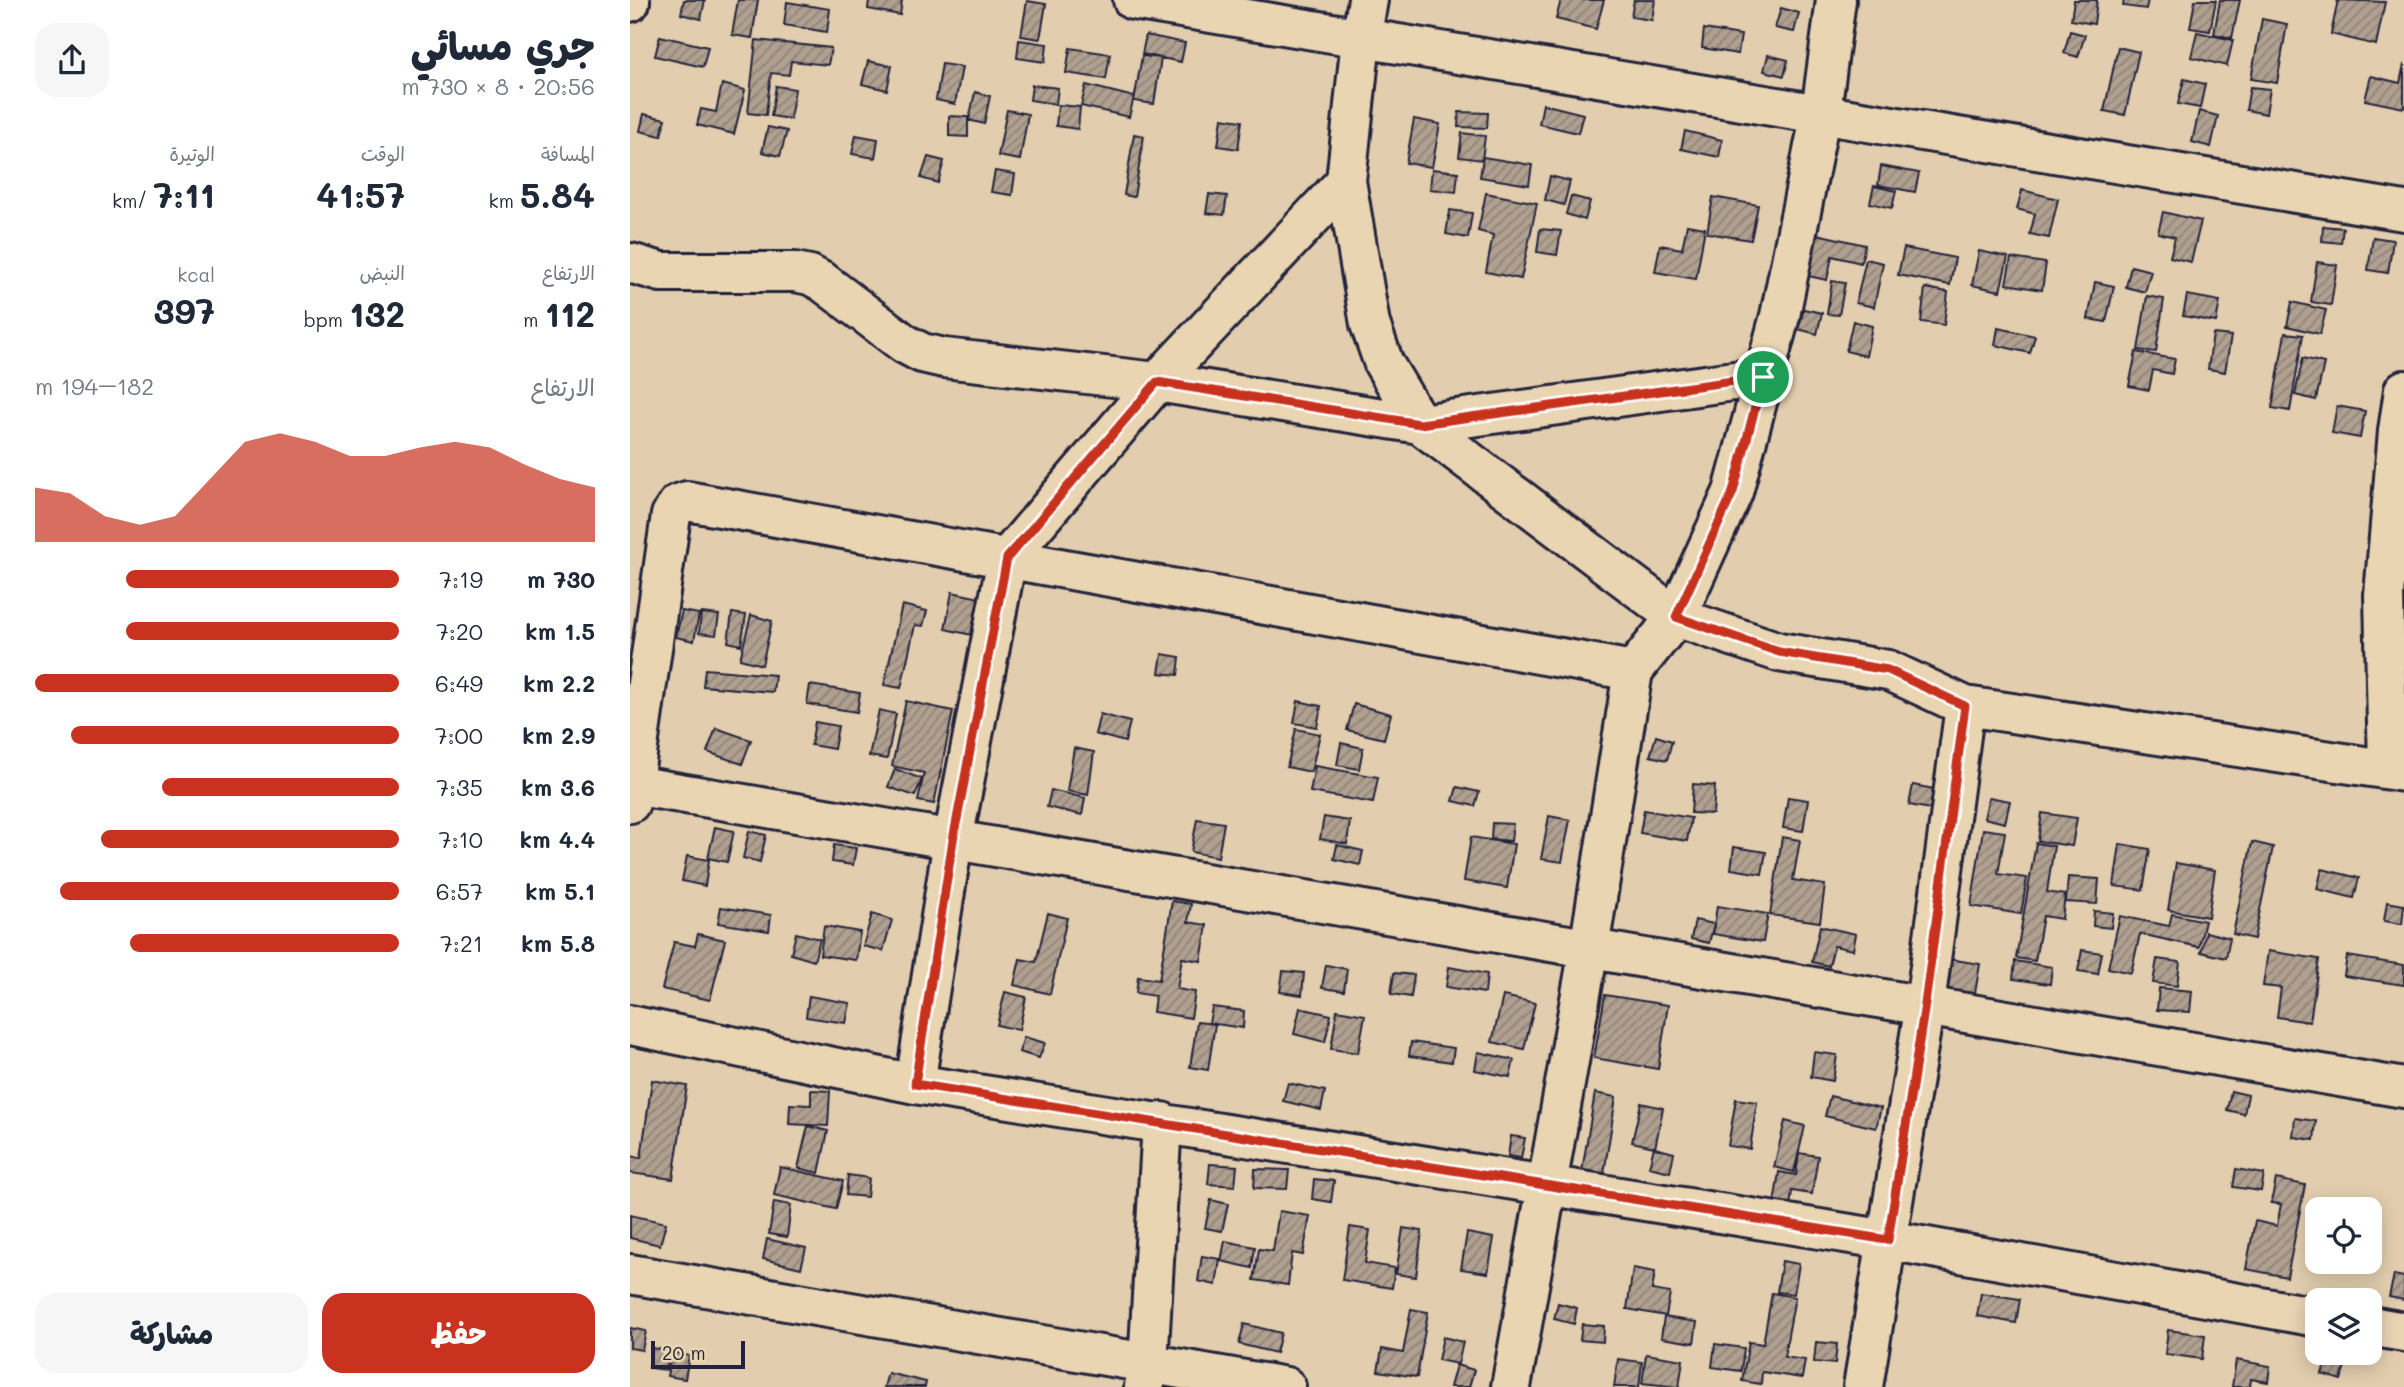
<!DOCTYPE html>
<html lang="ar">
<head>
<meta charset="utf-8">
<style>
  body { margin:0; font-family:Mali,"Playpen Sans Arabic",sans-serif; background:#f6f6f7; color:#1f2937; direction:rtl; height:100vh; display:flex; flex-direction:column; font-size:26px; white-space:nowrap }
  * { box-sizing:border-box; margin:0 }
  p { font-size:23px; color:#747a83 }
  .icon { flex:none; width:38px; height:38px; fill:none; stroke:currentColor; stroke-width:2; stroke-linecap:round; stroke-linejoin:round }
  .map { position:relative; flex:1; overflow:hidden; direction:ltr }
  .panel { display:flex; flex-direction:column; background:#fff; width:630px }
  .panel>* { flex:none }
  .buttons { position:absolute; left:1675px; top:1197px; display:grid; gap:14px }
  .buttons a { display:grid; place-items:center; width:77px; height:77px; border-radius:14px; background:#fff; box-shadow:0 4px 18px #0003; font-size:35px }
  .scale { position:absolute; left:21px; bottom:18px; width:94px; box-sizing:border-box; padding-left:7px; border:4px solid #22223b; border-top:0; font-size:19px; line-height:24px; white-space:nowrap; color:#22223b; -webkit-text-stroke:5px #ead5b3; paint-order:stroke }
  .pin { position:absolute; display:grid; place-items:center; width:60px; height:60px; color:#fff; margin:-30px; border:4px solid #fff; border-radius:50%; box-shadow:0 2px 7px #0007 }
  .round { display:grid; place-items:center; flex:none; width:74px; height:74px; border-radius:21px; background:#f6f6f7 }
  .head { display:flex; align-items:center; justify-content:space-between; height:119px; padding:0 35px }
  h1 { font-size:38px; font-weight:800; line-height:52px }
  .stats { display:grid; grid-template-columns:repeat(3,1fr); gap:10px; height:119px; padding:7px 35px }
  .stats div { display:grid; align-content:center }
  .stats b { font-size:35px; font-weight:800 }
  .stats small { font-size:19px; font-weight:400 }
  .stats p { font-size:19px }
  .chart { height:196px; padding:14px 35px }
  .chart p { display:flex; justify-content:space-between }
  .chart svg { width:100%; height:126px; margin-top:7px; fill:#c8321e; opacity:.7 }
  .action { display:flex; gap:14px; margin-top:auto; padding:14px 35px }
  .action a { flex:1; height:80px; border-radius:21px; background:#c8321e; color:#fff; font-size:28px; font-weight:800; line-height:80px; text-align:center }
  .action a+a { background:#f6f6f7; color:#1f2937 }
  ul { padding:0 35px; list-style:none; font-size:23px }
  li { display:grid; grid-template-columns:112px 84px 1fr; align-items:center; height:52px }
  li i { height:18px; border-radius:9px; background:#c8321e }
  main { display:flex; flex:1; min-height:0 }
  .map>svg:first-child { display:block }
  .building { fill:url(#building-hatch); stroke:#22223b; stroke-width:2 }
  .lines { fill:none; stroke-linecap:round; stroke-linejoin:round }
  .minor-casing { stroke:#22223b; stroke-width:44 }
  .minor { stroke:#ead5b3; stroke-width:38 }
  .route-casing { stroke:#fff; stroke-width:14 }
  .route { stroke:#c8321e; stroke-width:9 }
</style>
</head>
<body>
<main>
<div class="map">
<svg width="1774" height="1387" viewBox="0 0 1774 1387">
  <defs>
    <pattern id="building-hatch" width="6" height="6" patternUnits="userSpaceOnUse" patternTransform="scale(1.75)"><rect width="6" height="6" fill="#b0a090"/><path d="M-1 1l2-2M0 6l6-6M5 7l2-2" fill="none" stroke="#8f8277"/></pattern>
  </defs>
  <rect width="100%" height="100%" fill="#e2ceae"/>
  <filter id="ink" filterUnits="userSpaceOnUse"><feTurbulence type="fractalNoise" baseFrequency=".0143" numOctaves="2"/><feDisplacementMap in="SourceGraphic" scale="14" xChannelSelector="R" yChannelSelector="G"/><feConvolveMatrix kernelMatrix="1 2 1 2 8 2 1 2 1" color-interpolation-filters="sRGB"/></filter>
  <g filter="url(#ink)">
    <path class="building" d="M54,0H75L71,19L51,14Z
      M108,0H128L122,38L102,35Z
      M239,0H272L270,15L238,9Z
      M931,0H974L966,29L926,19Z
      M1004,0H1025L1022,20L1001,17Z
      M1444,0H1467L1464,24L1441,20Z
      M1494,0H1518L1516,9L1493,6Z
      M1565,0H1586L1580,31L1560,28Z
      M1590,0H1610L1602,38L1584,34Z
      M1708,0L1755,2L1746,45L1701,34Z
      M397,1L416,4L410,39L391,36Z
      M157,2L200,9L197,32L154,25Z
      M1151,8L1169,13L1164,32L1145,28Z
      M1632,19L1657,24L1647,83L1621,79Z
      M1074,29L1111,35L1108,54L1072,48Z
      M1440,31L1455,35L1448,57L1434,53Z
      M1567,32L1603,40L1597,66L1561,57Z
      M516,35L555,43L551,62L512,54Z
      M30,36L78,47L73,67L25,56Z
      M126,40L201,48L198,65L161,61L159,75L141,73L136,115L118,113Z
      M389,40L417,44L415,62L387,58Z
      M1488,47L1509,52L1495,115L1474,111Z
      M440,48L480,54L476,79L436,73Z
      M1138,55L1158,60L1154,76L1134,71Z
      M512,56L531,58L524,104L504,101Z
      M238,61L262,66L257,90L232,84Z
      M312,64L332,67L325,104L306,100Z
      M1774,64V108L1735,100L1741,76L1770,83Z
      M1554,79L1575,84L1570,108L1548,104Z
      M92,84L115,90L104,134L67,125L71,109L86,112Z
      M402,85L428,88L426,104L400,100Z
      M456,85L504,97L499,117L451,106Z
      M146,86L165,89L160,119L141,116Z
      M1620,87L1640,89L1636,114L1616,110Z
      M345,92L360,96L354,124L339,120Z
      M913,104L953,114L948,133L909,124Z
      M428,105L450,107L448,129L426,126Z
      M377,110L398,114L390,160L368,156Z
      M1569,111L1588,116L1581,147L1562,142Z
      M829,112L858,113L857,128L828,127Z
      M14,114L35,119L31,136L10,131Z
      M319,116L338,117V137L319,136Z
      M592,118L612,121L608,149L588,146Z
      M784,119L810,124L802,167L776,163Z
      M138,127L157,131L150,156L132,152Z
      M1055,131L1092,140L1089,157L1051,149Z
      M832,133L855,136L852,160L829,157Z
      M504,134L514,136L504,197L494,195Z
      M226,135L248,139L245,158L222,154Z
      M298,157L314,161L308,183L291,178Z
      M853,157L902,165L899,185L850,177Z
      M1251,166L1289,173L1285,192L1248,185Z
      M802,169L828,172L826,192L800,189Z
      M365,171L385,174L382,195L361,192Z
      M920,176L940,181L934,205L915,200Z
      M1244,186L1266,191L1262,208L1240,203Z
      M1392,190L1428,199L1419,238L1400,234L1405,214L1387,209Z
      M856,193L907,203L891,279L856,272L863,235L848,231Z
      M579,194L597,196L594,215L576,213Z
      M941,196L960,201L955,220L936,214Z
      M1083,197L1128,205L1121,240L1077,233Z
      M820,210L842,213L838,238L816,234Z
      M1533,212L1571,221L1561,262L1540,257L1545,237L1528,233Z
      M1057,225L1075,228L1066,279L1025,272L1030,245L1052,249Z
      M1693,226L1713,228L1711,243L1692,241Z
      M910,229L931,231L927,255L907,252Z
      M1187,234L1235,245L1231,263L1202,256L1197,280L1178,276Z
      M1743,237L1763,240L1758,273L1738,270Z
      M1274,248L1325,258L1320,285L1268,275Z
      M1349,251L1378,257L1370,291L1342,285Z
      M1381,258L1416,263L1412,290L1376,284Z
      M1236,259L1253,263L1244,307L1226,303Z
      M1687,262L1707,265L1701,305L1681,302Z
      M1501,266L1521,271L1515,292L1496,287Z
      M1202,281L1215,283L1209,315L1197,314Z
      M1465,282L1484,286L1476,322L1458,319Z
      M1295,288L1318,292L1314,325L1291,322Z
      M1557,295L1590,301L1586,322L1553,316Z
      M1517,296L1534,299L1526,352L1508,350Z
      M1662,302L1696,310L1690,334L1657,326Z
      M1174,309L1192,313L1187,334L1168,329Z
      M1223,321L1242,326L1236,356L1216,351Z
      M1368,328L1405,336L1400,353L1365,345Z
      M1655,333L1673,335L1660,411L1642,408Z
      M1583,334L1601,336L1595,372L1578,369Z
      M1506,352L1545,359L1542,374L1523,370L1519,390L1499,386Z
      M1673,358L1694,363L1686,400L1665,395Z
      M1707,406L1735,411L1730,438L1702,433Z
      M322,592L350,598L342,635L315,629Z
      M272,605L297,611L293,626L285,625L271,688L254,685Z
      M52,611L69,614L64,641L46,637Z
      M71,613L89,615L86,635L69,633Z
      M102,613L116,615L111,645L98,642Z
      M121,615L142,621L132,665L110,659Z
      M532,654L550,657L548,675L529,673Z
      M75,669L145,675L143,692L73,686Z
      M180,685L230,693L227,712L177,704Z
      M276,701L323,711L304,804L288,801L294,773L262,766Z
      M668,701L691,706L687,727L664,723Z
      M724,704L761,714L754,739L717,730Z
      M249,710L266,714L257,759L239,756Z
      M470,714L500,722L495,742L465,734Z
      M185,722L208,726L204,749L181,745Z
      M86,728L121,740L112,764L77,752Z
      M666,729L690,734L681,772L657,767Z
      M1026,736L1042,741L1037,760L1020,756Z
      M711,743L733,748L729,769L707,765Z
      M444,748L464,752L458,795L437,791Z
      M685,766L748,777L743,803L680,792Z
      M265,769L292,779L285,796L258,787Z
      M1063,784L1085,786L1083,814L1061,813Z
      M1283,785L1304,789L1300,809L1279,805Z
      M827,787L849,792L845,806L823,801Z
      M421,790L455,798L452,815L417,807Z
      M1158,797L1178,800L1173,831L1153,828Z
      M1359,797L1380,801L1375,823L1354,818Z
      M1014,810L1061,818L1057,841L1010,833Z
      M1412,813L1447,818L1442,846L1408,841Z
      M919,816L940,820L932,862L911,859Z
      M694,817L720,821L717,844L690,839Z
      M567,819L594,823L588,857L561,852Z
      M862,823L883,824L881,841L861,839Z
      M85,827L104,831L97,862L78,858Z
      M1353,829L1375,832L1368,874L1397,878L1391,914L1341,906Z
      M119,831L136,835L130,862L113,858Z
      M841,837L884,844L877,888L834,881Z
      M1152,837L1170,840L1163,880L1195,885L1190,922L1140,915Z
      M1622,842L1643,847L1624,939L1603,934Z
      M1406,843L1424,846L1417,892L1435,895L1432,919L1413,916L1405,961L1386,958Z
      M1490,844L1520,849L1513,890L1484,886Z
      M204,845L226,848L223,865L202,862Z
      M707,845L733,851L730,865L704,859Z
      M1104,847L1136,852L1132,874L1101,869Z
      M57,856L79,860L75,886L52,881Z
      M1546,863L1585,870L1578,917L1538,910Z
      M1692,869L1729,878L1724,898L1687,889Z
      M1438,877L1469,879L1467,904L1436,902Z
      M542,901L561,904L558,922L577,925L571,961L552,958L547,989L565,992L561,1018L523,1012L525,996L506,993L508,977L529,980Z
      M1757,902L1774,905L1772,924L1754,921Z
      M1087,906L1138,914L1133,942L1083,934Z
      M91,907L141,915L139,931L88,923Z
      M1464,911L1483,913L1481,928L1463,926Z
      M418,913L437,918L420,994L384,985L390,959L406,962Z
      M242,914L262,920L253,951L233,946Z
      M1542,914L1575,921L1569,947L1510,934L1501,973L1478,968L1490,916L1539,926Z
      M1065,920L1084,924L1079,943L1061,939Z
      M194,926L230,932L226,960L190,955Z
      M1190,926L1226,934L1223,950L1204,946L1199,966L1182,962Z
      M1576,932L1600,938L1596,958L1571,952Z
      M166,933L190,939L184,961L161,954Z
      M68,934L95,940L80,1000L32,989L44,942L65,946Z
      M1452,950L1472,953L1468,974L1448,971Z
      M1638,951L1689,959L1680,1022L1647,1017L1651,988L1633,986Z
      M1717,956L1774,965V985L1714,976Z
      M1319,959L1350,964L1344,999L1313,994Z
      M1527,959L1550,962L1547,986L1523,983Z
      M1385,961L1422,967L1420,984L1383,979Z
      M696,965L717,969L714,991L692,988Z
      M819,967L857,974L855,993L816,987Z
      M653,971L674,973L672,995L650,992Z
      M764,973L784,975L781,997L761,994Z
      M1529,988L1562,991L1560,1012L1527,1010Z
      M375,992L396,997L389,1030L367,1025Z
      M975,995L1038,1005L1028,1069L964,1058Z
      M179,996L220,1003L216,1023L176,1017Z
      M873,996L905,1003L894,1049L862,1042Z
      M582,1007L614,1011L613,1028L579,1023Z
      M670,1008L701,1015L695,1042L664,1034Z
      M707,1010L735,1015L728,1053L701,1049Z
      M567,1022L585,1024L578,1070L560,1067Z
      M394,1037L415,1043L409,1058L389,1052Z
      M781,1042L824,1048L822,1062L779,1056Z
      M848,1052L884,1060L880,1077L845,1070Z
      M1184,1052L1207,1055L1203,1081L1181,1077Z
      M22,1080L57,1086L43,1179L0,1173V1156L11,1158Z
      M658,1083L695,1091L691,1110L653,1101Z
      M181,1090L200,1091L198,1126L159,1124L160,1104L181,1105Z
      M1601,1091L1618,1095L1614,1114L1597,1110Z
      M965,1093L986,1097L974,1174L952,1171Z
      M1200,1096L1251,1108L1246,1128L1195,1116Z
      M1106,1099L1127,1102L1120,1149L1098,1146Z
      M1011,1103L1033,1108L1025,1148L1044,1153L1040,1172L1019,1167L1024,1147L1002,1142Z
      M1665,1118L1686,1121L1684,1140L1663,1137Z
      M1155,1121L1175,1126L1164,1172L1144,1167Z
      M178,1126L198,1131L189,1173L168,1168Z
      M881,1136L895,1138L891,1158L878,1156Z
      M1169,1153L1188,1156L1182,1194L1162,1191L1160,1207L1144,1204L1149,1172L1166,1175Z
      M580,1164L607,1166L605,1186L578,1184Z
      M150,1167L213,1181L206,1209L144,1195Z
      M625,1169L659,1170L657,1189L624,1188Z
      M1606,1169L1634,1174L1631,1191L1603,1187Z
      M218,1175L239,1178L237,1197L216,1195Z
      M684,1179L704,1181L701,1202L682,1199Z
      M1646,1179L1675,1185L1657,1277L1616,1269L1625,1221L1647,1226L1651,1204L1641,1203Z
      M581,1200L598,1204L592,1231L575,1228Z
      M1691,1200L1722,1208V1209H1689Z
      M144,1202L161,1205L157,1237L139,1234Z
      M649,1211L680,1216L673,1255L662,1253L658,1285L624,1280L629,1249L643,1251Z
      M0,1215L36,1223L30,1245L0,1238Z
      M720,1227L740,1230L735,1263L765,1268L762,1288L712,1280Z
      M773,1228L792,1231L786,1277L766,1274Z
      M837,1233L864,1238L858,1273L831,1269Z
      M137,1239L176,1248L171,1268L133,1259Z
      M595,1241L625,1247L622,1268L591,1261Z
      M572,1256L590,1259L586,1285L568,1281Z
      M1152,1261L1169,1264L1164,1294L1147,1292Z
      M1003,1268L1025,1272L1022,1290L1040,1293L1036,1316L997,1309Z
      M1764,1275L1774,1277V1300L1759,1297Z
      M1142,1293L1165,1297L1154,1357L1175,1360L1172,1378L1132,1372L1131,1384L1112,1381L1119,1342L1133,1344Z
      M1351,1293L1390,1299L1386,1323L1347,1316Z
      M928,1303L947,1308L944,1324L924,1319Z
      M781,1309L798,1312L787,1377L748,1371L752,1349L773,1353Z
      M1034,1317L1067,1322L1064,1343L1031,1338Z
      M614,1324L651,1333L646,1353L609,1344Z
      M952,1324L974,1326L973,1342L950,1340Z
      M0,1328L16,1331L12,1350L0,1348Z
      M1538,1330L1575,1335L1572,1359L1535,1354Z
      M813,1337L833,1342L828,1364L808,1360Z
      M1186,1342L1207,1344L1205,1364L1184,1362Z
      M1085,1344L1114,1348L1111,1371L1082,1367Z
      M22,1348L39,1351L36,1370L19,1368Z
      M42,1352L59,1356L55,1379L37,1376Z
      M1698,1353L1717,1359L1711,1380L1692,1374Z
      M1016,1354L1053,1360L1049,1387L1012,1383Z
      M988,1359L1012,1362L1009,1387H984Z
      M1606,1360L1640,1366L1638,1382L1621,1379L1620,1387H1602Z
      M826,1365L844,1370L839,1387H820Z
      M258,1373L296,1382L295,1387H254Z"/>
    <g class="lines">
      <g class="minor-casing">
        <path id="minor" d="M503,0L1774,211
          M738,0L731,39L716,181L740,324L754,364L790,424L1046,617L1149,652L1258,670L1335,706L1774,772
          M0,2V0
          M0,263L31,272H165L180,275L193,282L275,344L292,353L314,358L527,382L790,424L1133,377
          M1758,768L1754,595L1768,431L1774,390
          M3,785L1774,1088
          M0,803L41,515L48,504L57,501L1003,671
          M0,1025L285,1084L1258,1240L1687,1317
          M285,1084L323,840L377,558L527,382L716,181
          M0,1274L656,1387
          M1740,1326L1774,1332
          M514,1387L518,1365L532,1122
          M881,1387L959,949L1003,671L1046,617L1103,492L1150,316L1191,112L1206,0
          M1233,1387L1295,1004L1335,706"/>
      </g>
      <use href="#minor" class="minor"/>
    </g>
  </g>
  <g class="lines" filter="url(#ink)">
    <g class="route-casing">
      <path id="route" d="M1133,377L1103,492L1046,617L1149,652L1258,670L1335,706L1295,1004L1258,1240L285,1084L323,840L377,558L527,382L790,424Z"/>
    </g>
    <use href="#route" class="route"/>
  </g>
</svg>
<div class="buttons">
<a><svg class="icon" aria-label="locate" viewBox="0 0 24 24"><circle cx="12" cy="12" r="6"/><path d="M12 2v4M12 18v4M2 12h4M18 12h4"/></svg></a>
<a><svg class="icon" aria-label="layers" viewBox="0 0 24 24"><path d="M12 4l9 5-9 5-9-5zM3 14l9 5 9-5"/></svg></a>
</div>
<div class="scale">20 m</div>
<div class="pin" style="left:1133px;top:377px;background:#1e9e55"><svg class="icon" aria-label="arrive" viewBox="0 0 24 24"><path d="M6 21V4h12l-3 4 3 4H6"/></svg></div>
</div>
<section class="panel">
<div class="head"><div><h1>جري مسائي</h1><p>20:56 · 8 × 730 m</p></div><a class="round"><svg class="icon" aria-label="share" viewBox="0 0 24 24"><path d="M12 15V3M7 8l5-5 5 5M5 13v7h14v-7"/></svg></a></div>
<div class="stats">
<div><p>المسافة</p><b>5.84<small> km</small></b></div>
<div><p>الوقت</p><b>41:57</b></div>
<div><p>الوتيرة</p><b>7:11<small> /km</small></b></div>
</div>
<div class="stats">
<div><p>الارتفاع</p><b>112<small> m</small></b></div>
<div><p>النبض</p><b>132<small> bpm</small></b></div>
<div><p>kcal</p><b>397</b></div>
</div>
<div class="chart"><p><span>الارتفاع</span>182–194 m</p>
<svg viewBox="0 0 160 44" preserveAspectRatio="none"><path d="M0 44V25L10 27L20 35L30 38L40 35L50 22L60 9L70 6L80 9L90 14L100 14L110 11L120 9L130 11L140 17L150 22L160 25V44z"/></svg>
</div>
<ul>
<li><b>730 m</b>7:19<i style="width:75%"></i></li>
<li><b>1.5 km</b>7:20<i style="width:75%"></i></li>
<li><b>2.2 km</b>6:49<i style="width:100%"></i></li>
<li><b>2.9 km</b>7:00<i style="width:90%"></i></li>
<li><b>3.6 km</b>7:35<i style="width:65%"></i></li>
<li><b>4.4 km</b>7:10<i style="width:82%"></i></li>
<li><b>5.1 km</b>6:57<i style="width:93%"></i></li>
<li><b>5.8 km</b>7:21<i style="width:74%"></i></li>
</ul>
<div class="action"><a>حفظ</a><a>مشاركة</a></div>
</section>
</main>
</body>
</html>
